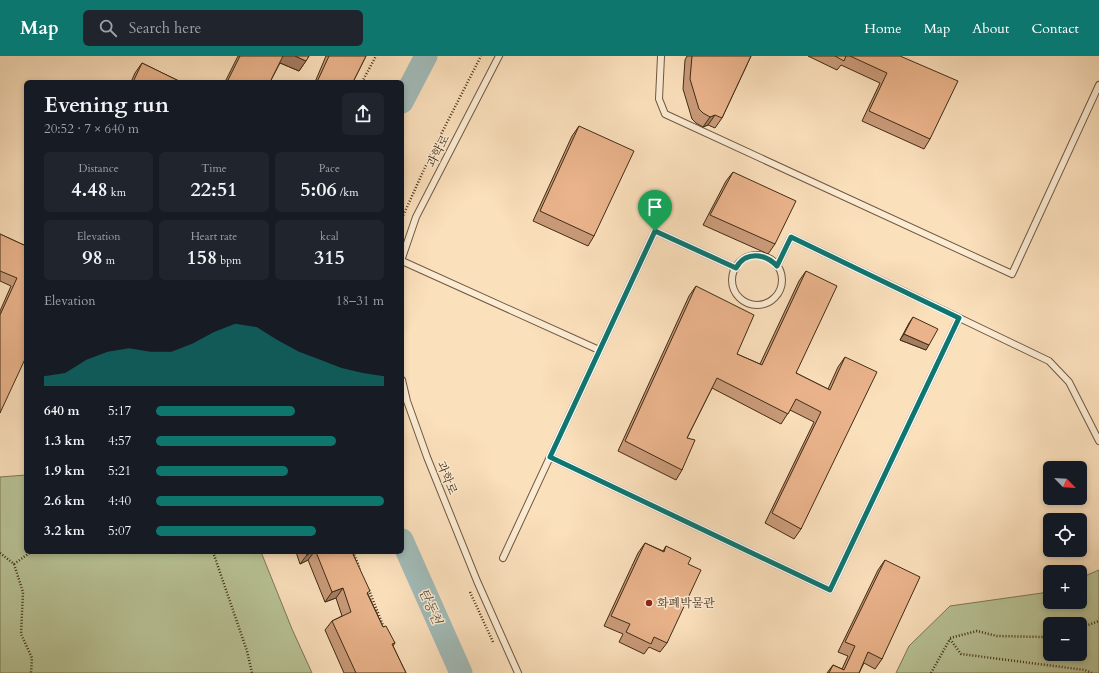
<!DOCTYPE html>
<html lang="en">
<head>
<meta charset="utf-8">
<style>
  body { margin:0; font-family:Cardo,"Noto Serif KR",serif; background:#20242c; color:#f1f3f6; height:100vh; display:flex; flex-direction:column; font-size:15px; white-space:nowrap }
  * { box-sizing:border-box; margin:0 }
  p { font-size:13px; color:#9ea1a6 }
  .icon { flex:none; width:22px; height:22px; fill:none; stroke:currentColor; stroke-width:2; stroke-linecap:round; stroke-linejoin:round }
  .map { position:relative; flex:1; overflow:hidden }
  .details { position:absolute; left:24px; top:24px; width:380px; height:474px; display:flex; flex-direction:column; background:#171b24; border-radius:6px; box-shadow:0 2px 6px #0003 }
  .details>* { flex:none }
  .needle { width:26px; rotate:115deg }
  .buttons { position:absolute; left:1043px; top:405px; display:grid; gap:8px }
  .buttons a { display:grid; place-items:center; width:44px; height:44px; border-radius:6px; background:#171b24; box-shadow:0 2px 6px #0003; font-size:20px }
  .pin { position:absolute; display:grid; place-items:center; width:34px; height:34px; color:#fff; margin:-41px -17px; border-radius:50% 50% 50% 0; rotate:-45deg; box-shadow:0 0 4px #0007 }
  .pin .icon { rotate:45deg }
  .round { display:grid; place-items:center; flex:none; width:42px; height:42px; border-radius:6px; background:#20242c }
  .head { display:flex; align-items:center; justify-content:space-between; height:68px; padding:0 20px }
  h1 { font-size:22px; font-weight:600; line-height:30px }
  .stats { display:grid; grid-template-columns:repeat(3,1fr); gap:6px; height:68px; padding:4px 20px }
  .stats div { display:grid; align-content:center; border-radius:6px; background:#20242c; text-align:center }
  .stats b { font-size:20px; font-weight:600 }
  .stats small { font-size:11px; font-weight:400 }
  .stats p { font-size:11px }
  .chart { height:112px; padding:8px 20px }
  .chart p { display:flex; justify-content:space-between }
  .chart svg { width:100%; height:72px; margin-top:4px; fill:#0f766e; opacity:.7 }
  ul { padding:0 20px; list-style:none; font-size:13px }
  li { display:grid; grid-template-columns:64px 48px 1fr; align-items:center; height:30px }
  li i { height:10px; border-radius:5px; background:#0f766e }
  header { display:flex; align-items:center; gap:24px; box-sizing:border-box; height:56px; padding:0 20px; background:#0f766e; color:#fff }
  header strong { font-size:19px }
  nav { display:flex; gap:22px; margin-inline-start:auto; font-size:14px }
  .search { width:280px; height:36px; background:#20242c; display:flex; align-items:center; gap:10px; box-sizing:border-box; padding:0 14px; border-radius:6px; color:#9ea1a6; font-size:15px }
  .map>svg:first-child { display:block }
  .green { fill:#b8c396; stroke:#7c7856; fill-rule:evenodd }
  .lines { fill:none; stroke-linecap:round; stroke-linejoin:round }
  .river { stroke:#a1bbb8; stroke-width:23 }
  .service-casing { stroke:#6f5940; stroke-width:8 }
  .path { stroke:#402c16; stroke-width:2.5; stroke-dasharray:1 2; stroke-linecap:butt }
  .service { stroke:#fcebd3; stroke-width:6 }
  .wall { fill:#c99a78; stroke:#402c16 }
  .shaded-wall { fill:#a47d61; stroke:#402c16 }
  .building { fill:#eab38b; stroke:#402c16 }
  .route-casing { stroke:#fff; stroke-width:8 }
  .route { stroke:#0f766e; stroke-width:5 }
  .poi-dot { fill:#8f2418; stroke:#fcebd3; stroke-width:1.5 }
  .labels { text-anchor:middle; stroke-width:3; stroke-linejoin:round; paint-order:stroke }
  .street-label { font-size:12px; fill:#402c16; stroke:#fcebd3 }
  .poi-label { font-size:12px; fill:#402c16; stroke:#fcebd3; text-anchor:start }
  .water-label { font-size:13px; font-style:italic; fill:#58503e; stroke:#fcebd3 }
</style>
</head>
<body>
<header>
<strong>Map</strong>
<div class="search"><svg class="icon" aria-label="search" viewBox="0 0 24 24"><circle cx="10" cy="10" r="6"/><path d="M15 15l6 6"/></svg>Search here</div>
<nav><a>Home</a><a>Map</a><a>About</a><a>Contact</a></nav>
</header>
<div class="map">
<svg width="1099" height="617" viewBox="0 0 1099 617">
  <rect width="100%" height="100%" fill="#fbe0bc"/>
  <filter id="stains"><feTurbulence type="fractalNoise" baseFrequency=".005" numOctaves="4"/><feColorMatrix values="0 0 0 0 .2 0 0 0 0 .09 0 0 0 0 .02 0 0 0 .5 -.17"/></filter>
  <radialGradient id="worn" r=".72"><stop offset=".6" stop-color="#630" stop-opacity="0"/><stop offset="1" stop-color="#630" stop-opacity=".3"/></radialGradient>
  <path class="green" d="M26,419V496H261L292,573L312,617H0V421Z
    M1099,514V617H896L909,590L950,550L1042,537L1050,534V546H1080V522ZM1050,568H1080V598H1050Z"/>
  <g class="lines">
    <path class="river" d="M402,46L426,0
      M402,484L461,617"/>
    <g class="service-casing">
      <path id="service" d="M661,0L659,43L665,58L1012,218L1099,29
        M732 224a25 25 0 1 1 50 0a25 25 0 1 1-50 0Z
        M402,202L416,161L499,0
        M402,205L599,294
        M777,210L791,181L1049,305L1069,326L1099,385
        M402,324L407,345L427,401L477,525L518,617
        M550,401L830,534L959,262
        M503,502L655,175L736,212"/>
    </g>
    <path class="path" d="M362,26L376,0
      M402,162L432,96L481,0
      M213,496L247,595L252,617
      M353,496L360,513
      M0,497L14,508L23,536L21,578L32,602L31,617
      M14,508L31,496
      M369,534L384,572
      M470,536L493,586
      M1080,572L1099,565
      M950,582L977,575L997,580L1043,581L1050,580
      M931,617L950,583L961,598L1085,614L1092,617"/>
    <use href="#service" class="service"/>
  </g>
  <path class="wall" d="M238,0H309L299,15L280,7L270,26H225Z
    M326,0H366L353,26H315Z
    M687,0H751L722,62L715,72L708,69L703,71L696,67L692,63L683,33L685,4Z
    M808,0H900L930,83L924,93L862,65L880,27L841,9L837,14Z
    M142,7L181,26H131L135,17Z
    M579,70L594,180L588,190L533,165L572,80Z
    M733,116L775,188L768,198L703,169L726,125Z
    M0,178L26,190L0,357V255L11,230L0,225Z
    M806,215L796,317L828,333L838,311L845,301L801,473L794,483L765,467L814,366L790,354L781,368L712,332L687,382L682,414L676,424L618,395L689,240L696,230L737,298L760,308L799,225Z
    M913,261L926,294L900,284L909,267Z
    M645,487L663,495L666,490L688,508L667,587L660,596L649,591L644,598L619,586L623,578L604,570L638,497Z
    M296,496H352L368,538L383,571L395,587L393,590L406,617H344L325,574L332,565L342,560L336,542L325,546L308,504L300,508Z
    M885,504L882,603L875,613L864,607L859,617H827L833,609L842,613L848,600L838,596L878,514Z"/>
  <path class="shaded-wall" d="M282,0H295L306,5L299,15L278,6Z
    M715,59L708,69L703,71L710,61Z
    M904,278L929,289L926,294L900,284Z
    M312,496H314L308,504L300,508L307,499Z
    M343,532L336,542L325,546L332,536Z"/>
  <path class="building" d="M240,0H283L270,26H227Z
    M295,0H309L306,5Z
    M329,0H366L353,26H317Z
    M692,0H751L722,62L715,59L710,61L703,57L699,53L690,23Z
    M835,0H846L844,5Z
    M850,0H900L958,25L930,83L869,55L887,17Z
    M142,7L181,26H133Z
    M579,70L634,95L594,180L540,155Z
    M733,116L796,145L775,188L710,159Z
    M0,178L26,190V301L0,357V259L17,222L0,215Z
    M806,215L837,230L796,317L830,334L845,301L877,316L801,473L772,457L821,356L796,343L788,358L717,322L687,382L695,384L682,414L625,385L696,230L754,259L737,298L762,309Z
    M913,261L938,273L929,289L904,278Z
    M645,487L664,496L666,490L691,502L688,508L701,514L667,587L654,581L651,588L626,576L630,568L611,560Z
    M306,496H312L307,499Z
    M316,496H352L370,535L367,537L383,571L386,570L395,587L392,588L406,617H356L332,565L351,556L343,532L332,536Z
    M885,504L920,521L882,603L868,596L859,617H829L833,609L844,614L855,590L845,586Z"/>
  <g class="lines">
    <g class="route-casing">
      <path id="route" d="M655,175L736,212C745,195 765,197 777,210L791,181L959,262L830,534L550,401Z"/>
    </g>
    <use href="#route" class="route"/>
  </g>
  <circle class="poi-dot" cx="649" cy="547" r="4"/>
  <g class="labels">
    <g class="street-label">
      <text transform="translate(438 95) rotate(-63)" y="4">과학로</text>
      <text transform="translate(447 422) rotate(68)" y="4">과학로</text>
    </g>
    <g class="poi-label">
      <text x="657" y="551">화폐박물관</text>
    </g>
    <g class="water-label">
      <text transform="translate(431 550) rotate(66)" y="5">탄동천</text>
    </g>
  </g>
  <rect width="100%" height="100%" filter="url(#stains)"/>
  <rect width="100%" height="100%" fill="url(#worn)"/>
</svg>
<div class="buttons">
<a><svg class="needle" viewBox="-14 -14 28 28"><path d="M0-13l5 13h-10z" fill="#e53935"/><path d="M0 13l5-13h-10z" fill="#9ea1a6"/></svg></a>
<a><svg class="icon" aria-label="locate" viewBox="0 0 24 24"><circle cx="12" cy="12" r="6"/><path d="M12 2v4M12 18v4M2 12h4M18 12h4"/></svg></a>
<a>+</a>
<a>−</a>
</div>
<div class="pin" style="left:655px;top:175px;background:#1e9e55"><svg class="icon" aria-label="arrive" viewBox="0 0 24 24"><path d="M6 21V4h12l-3 4 3 4H6"/></svg></div>
<section class="details">
<div class="head"><div><h1>Evening run</h1><p>20:52 · 7 × 640 m</p></div><a class="round"><svg class="icon" aria-label="share" viewBox="0 0 24 24"><path d="M12 15V3M7 8l5-5 5 5M5 13v7h14v-7"/></svg></a></div>
<div class="stats">
<div><p>Distance</p><b>4.48<small> km</small></b></div>
<div><p>Time</p><b>22:51</b></div>
<div><p>Pace</p><b>5:06<small> /km</small></b></div>
</div>
<div class="stats">
<div><p>Elevation</p><b>98<small> m</small></b></div>
<div><p>Heart rate</p><b>158<small> bpm</small></b></div>
<div><p>kcal</p><b>315</b></div>
</div>
<div class="chart"><p><span>Elevation</span>18–31 m</p>
<svg viewBox="0 0 160 44" preserveAspectRatio="none"><path d="M0 44V38L10 36L20 28L30 23L40 21L50 23L60 23L70 18L80 11L90 6L100 8L110 16L120 23L130 28L140 33L150 36L160 38V44z"/></svg>
</div>
<ul>
<li><b>640 m</b>5:17<i style="width:61%"></i></li>
<li><b>1.3 km</b>4:57<i style="width:79%"></i></li>
<li><b>1.9 km</b>5:21<i style="width:58%"></i></li>
<li><b>2.6 km</b>4:40<i style="width:100%"></i></li>
<li><b>3.2 km</b>5:07<i style="width:70%"></i></li>
</ul>
</section>
</div>
</body>
</html>
